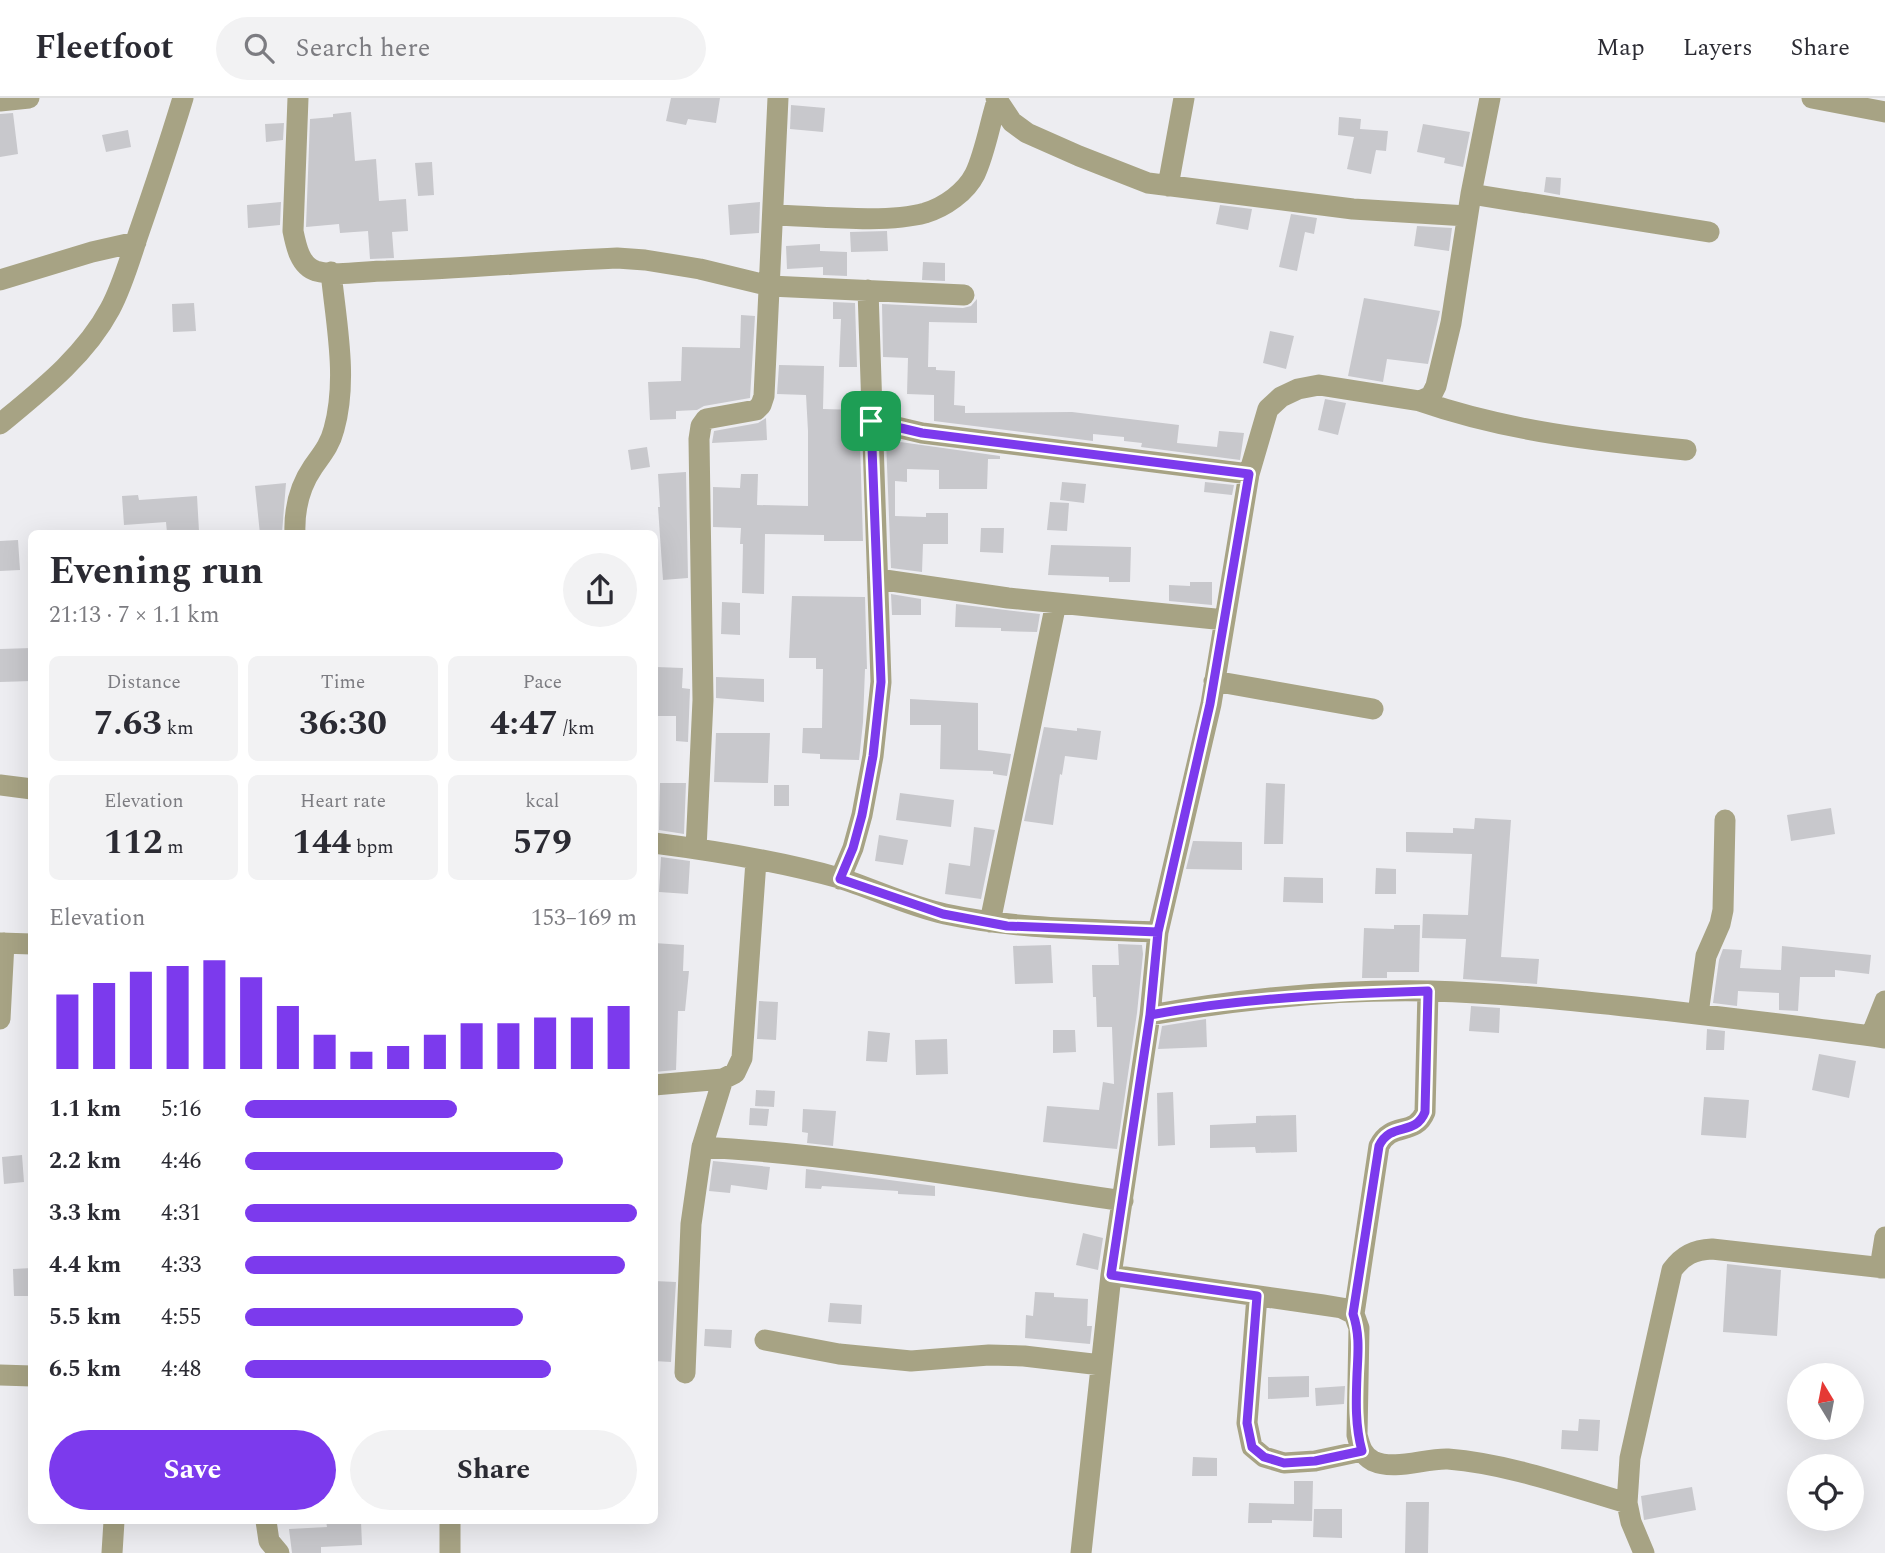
<!DOCTYPE html>
<html lang="en">
<head>
<meta charset="utf-8">
<style>
  body { margin:0; font-family:Spectral,serif; background:#f2f2f3; color:#2b2b33; height:100vh; display:flex; flex-direction:column; font-size:26px; white-space:nowrap }
  * { box-sizing:border-box; margin:0 }
  p { font-size:23px; color:#7c7c81 }
  .icon { flex:none; width:38px; height:38px; fill:none; stroke:currentColor; stroke-width:2; stroke-linecap:round; stroke-linejoin:round }
  .map { position:relative; flex:1; overflow:hidden }
  .side { position:absolute; left:28px; top:432px; width:630px; height:994px; display:flex; flex-direction:column; background:#fff; border-radius:10px; box-shadow:0 7px 28px #0002 }
  .side>* { flex:none }
  .needle { width:46px; rotate:350deg }
  .fabs { position:absolute; left:1787px; top:1265px; display:grid; gap:14px }
  .fabs a { display:grid; place-items:center; width:77px; height:77px; border-radius:50%; background:#fff; box-shadow:0 7px 28px #0002; font-size:35px }
  .pin { position:absolute; display:grid; place-items:center; width:60px; height:60px; color:#fff; margin:-30px; border-radius:14px; box-shadow:0 4px 10px #0006 }
  .round { display:grid; place-items:center; flex:none; width:74px; height:74px; border-radius:37px; background:#f2f2f3 }
  .head { display:flex; align-items:center; justify-content:space-between; height:119px; padding:0 21px }
  h1 { font-size:38px; font-weight:700; line-height:52px }
  .metrics { display:grid; grid-template-columns:repeat(3,1fr); gap:10px; height:119px; padding:7px 21px }
  .metrics div { display:grid; align-content:center; border-radius:10px; background:#f2f2f3; text-align:center }
  .metrics b { font-size:35px; font-weight:700 }
  .metrics small { font-size:19px; font-weight:400 }
  .metrics p { font-size:19px }
  .chart { height:196px; padding:14px 21px }
  .chart p { display:flex; justify-content:space-between }
  .chart svg { width:100%; height:126px; margin-top:7px; stroke:#7c3aed; stroke-width:6 }
  .action { display:flex; gap:14px; margin-top:auto; padding:14px 21px }
  .action a { flex:1; height:80px; border-radius:42px; background:#7c3aed; color:#fff; font-size:28px; font-weight:700; line-height:80px; text-align:center }
  .action a+a { background:#f2f2f3; color:#2b2b33 }
  ul { padding:0 21px; list-style:none; font-size:23px }
  li { display:grid; grid-template-columns:112px 84px 1fr; align-items:center; height:52px }
  li i { height:18px; border-radius:9px; background:#7c3aed }
  header { display:flex; align-items:center; gap:42px; box-sizing:border-box; height:98px; padding:0 35px; background:#fff; border-bottom:2px solid #e1e1e2 }
  header strong { font-size:33px }
  nav { display:flex; gap:38px; margin-inline-start:auto; font-size:24px }
  .search { width:490px; height:63px; background:#f2f2f3; display:flex; align-items:center; gap:18px; box-sizing:border-box; padding:0 24px; border-radius:38px; color:#7c7c81; font-size:26px }
  .map>svg:first-child { display:block }
  .building { fill:#c8c8cc }
  .lines { fill:none; stroke-linecap:round; stroke-linejoin:round }
  .minor { stroke:#a7a384; stroke-width:21 }
  .route-casing { stroke:#fff; stroke-width:14 }
  .route { stroke:#7c3aed; stroke-width:9 }
</style>
</head>
<body>
<header>
<strong>Fleetfoot</strong>
<div class="search"><svg class="icon" aria-label="search" viewBox="0 0 24 24"><circle cx="10" cy="10" r="6"/><path d="M15 15l6 6"/></svg>Search here</div>
<nav><a>Map</a><a>Layers</a><a>Share</a></nav>
</header>
<div class="map">
<svg width="1885" height="1455" viewBox="0 0 1885 1455">
  <rect width="100%" height="100%" fill="#ededf1"/>
  <path class="building" d="M671,0H720L716,25L688,21L686,27L666,23Z
    M791,7L825,10L823,34L790,31Z
    M351,14L355,63L376,61L379,103L406,101L408,133L392,134L394,160L370,161L368,133L340,135L339,126L306,129L310,21L333,19V16Z
    M13,15L18,56L0,59V16Z
    M1339,19L1361,21L1360,31L1388,33L1386,53L1376,52L1371,76L1347,71L1354,39L1338,37Z
    M284,25L283,42L266,44L265,26Z
    M1423,26L1470,34L1463,69L1444,65L1445,60L1417,54Z
    M128,32L131,49L106,54L102,37Z
    M432,64L434,97L418,98L415,65Z
    M1546,79L1561,80L1560,97L1544,94Z
    M281,104L280,127L248,130L247,107Z
    M760,104L759,135L730,137L728,107Z
    M1220,107L1252,111L1248,132L1216,126Z
    M1291,116L1317,120L1314,136L1305,134L1297,173L1279,169Z
    M1417,128L1452,130L1449,153L1414,148Z
    M887,133L888,153L851,154L850,134Z
    M820,146V153L847,154V178L823,177V169L787,171L786,148Z
    M923,164L945,165V183L922,182Z
    M1364,200L1440,213L1428,266L1387,261L1383,284L1348,278Z
    M977,201V225L929,224L928,269H936V272L955,273L954,307L965,308V315L1072,314L1179,327L1177,345L1217,349L1219,333L1244,335L1240,362L1141,349L1142,345L1124,343V339L1093,336V343L934,323V297L907,296L908,260L883,259L882,206L963,210L971,208Z
    M833,204L855,205L857,269H839L841,221H833Z
    M194,205L196,233L173,234L172,206Z
    M741,217L755,218L750,300L704,308L697,312L676,313V321L650,322L648,284L681,283L682,249L740,250Z
    M1270,233L1294,238L1286,271L1263,265Z
    M779,267L824,268L823,311L859,312L863,443H824V437L765,436L764,496L742,495L743,446H740L741,430L713,429V389L740,390L741,376H758L757,407L808,408V333L806,297L777,296Z
    M1325,301L1346,305L1338,337L1318,332Z
    M766,320L767,342L712,345L714,333L758,325Z
    M886,342L1000,358V361H988L987,391H939V372L907,371V384L895,383V418L926,419V415H948V446H923L922,474L891,470Z
    M647,349L650,369L631,372L628,352Z
    M686,374L688,480L663,482L658,409H660L658,376Z
    M1062,384L1086,386L1084,405L1060,402Z
    M1205,384L1234,387L1232,397L1204,394Z
    M286,385L282,435L260,436L255,388Z
    M138,397L139,402L197,398L199,433L167,435L166,424L124,427L122,398Z
    M1050,404L1069,405L1067,433L1047,432Z
    M981,430H1004L1003,455L980,454Z
    M18,442L20,472L0,473V443Z
    M1051,447L1131,449L1130,484H1109V479L1048,477Z
    M1190,484H1212V507L1169,503V487L1190,488Z
    M891,496L921,501V517H892Z
    M792,498L865,499L867,571H865L863,624L859,662L820,661V656L802,655L803,630H822L823,571H816V560H789Z
    M722,504L740,505V537L721,536Z
    M956,506L1040,516L1037,534L1001,533V530L955,529Z
    M32,550V583L0,584V551Z
    M656,569L683,570L682,590L690,591L688,644L676,643V618H654Z
    M716,579L764,581V604L716,600Z
    M910,601L978,605V652L1011,656L1007,678L993,676V673L940,671L941,627H910Z
    M1044,629L1077,633V630L1101,633L1097,662L1065,658L1062,677L1060,676L1053,727L1024,723Z
    M716,635H770L768,685L714,684Z
    M660,685H686L684,736L659,732Z
    M1266,685L1285,686L1283,746H1264Z
    M774,687H789V708H774Z
    M900,695L954,702L951,729L896,722Z
    M1831,710L1835,736L1791,743L1787,717Z
    M1475,720L1511,722L1501,859L1539,861L1537,886L1463,881L1466,841L1422,840L1423,816L1468,817L1472,756L1406,754V734L1453,735V730L1474,731Z
    M974,729L995,732L981,801L945,796L949,765L970,768Z
    M879,737L908,742L903,767L875,763Z
    M1193,743L1242,744V772L1186,771Z
    M661,759L690,763L688,796L659,794Z
    M1376,770L1396,771V796H1375Z
    M1284,779L1323,780V805L1283,804Z
    M1394,827H1420L1419,874H1387V880H1362L1364,830L1394,831Z
    M654,845L684,847L683,873H689L685,913H678L676,972L654,974Z
    M1118,846L1142,847L1143,856L1137,915L1117,1051L1043,1044L1047,1008L1099,1012L1103,984L1114,986L1112,929H1097L1096,899H1093L1092,867H1119Z
    M1051,847L1053,885L1015,886L1013,848Z
    M1782,848L1871,857L1869,876L1835,872V879H1800L1798,913L1779,912V895L1738,893L1737,908L1713,905L1719,862L1723,851L1742,852L1740,870L1781,872Z
    M759,903L778,904L776,942L757,941Z
    M1471,908L1500,910L1499,935L1469,933Z
    M1206,921L1207,949L1158,951L1162,928Z
    M1707,931L1725,933L1724,952H1706Z
    M1053,932H1075L1076,954L1053,955Z
    M868,933L890,935L887,964L866,963Z
    M947,941L948,976L916,977L915,942Z
    M1819,956L1856,963L1849,1000L1812,992Z
    M756,992L775,993L774,1009L755,1008Z
    M1173,994L1175,1047L1158,1048L1157,995Z
    M1704,999L1749,1002L1746,1040L1701,1037Z
    M750,1010L769,1011L767,1028L749,1027Z
    M803,1011L836,1013L833,1048L807,1045L808,1035L802,1034Z
    M1296,1017L1297,1054L1256,1055L1255,1049L1210,1050V1027L1256,1025V1018Z
    M22,1057L24,1084L4,1086L2,1059Z
    M713,1063L770,1069L767,1092L731,1087L730,1095L709,1093Z
    M806,1071L935,1088V1098L898,1096V1093L822,1088L821,1091L805,1090Z
    M1083,1135L1103,1140L1098,1172L1076,1167Z
    M1727,1166L1781,1172L1777,1238L1723,1234Z
    M32,1170V1198H14L13,1171Z
    M654,1183L676,1184L671,1264L654,1263Z
    M1035,1194L1054,1195V1199L1088,1201L1087,1228H1092L1090,1246L1025,1240L1026,1217L1033,1218Z
    M830,1205L862,1207L861,1226L828,1224Z
    M705,1231L732,1232L731,1250L704,1248Z
    M1309,1278V1299L1268,1301V1279Z
    M1345,1288L1344,1306L1316,1308L1315,1290Z
    M1579,1321L1600,1322L1598,1353L1561,1351L1562,1332L1578,1333Z
    M1193,1359L1217,1360V1378H1192Z
    M1294,1383H1313L1312,1423L1272,1422V1425H1248L1249,1405L1294,1406Z
    M1692,1389L1696,1412L1644,1422L1641,1398Z
    M1406,1404H1429L1428,1455H1405Z
    M1314,1411H1342V1440L1313,1439Z
    M326,1423H361L362,1447L321,1449V1455H292L289,1431L327,1429Z"/>
  <g class="lines">
    <path class="minor" d="M298,0L293,133C296,148 300,168 316,173C337,179 364,173 386,173C463,171 540,163 617,160L645,162L700,171L770,188L964,197
      M996,0L1012,24L1027,35L1079,58L1148,85L1353,111L1467,118
      M1812,0L1885,14
      M0,3L29,0
      M1168,88L1184,0
      M1471,96L1709,134
      M773,117C816,118 885,126 925,115C945,109 966,94 975,76C985,55 990,25 997,3
      M0,182L92,154L136,144
      M1420,303C1506,333 1596,343 1686,352
      M871,323L922,335L1249,376
      M0,326C40,293 85,258 110,211C122,189 130,161 138,137C154,91 169,46 183,0
      M295,436C294,412 300,388 313,369C322,356 330,347 334,331C348,281 336,225 331,174
      M878,481L1008,500L1225,522
      M1214,583L1373,611
      M0,687L32,691
      M654,745C716,753 779,763 839,780C874,791 908,808 945,816C1015,831 1087,831 1158,834L1150,917L1111,1177L1081,1455
      M696,751L703,602L699,341L701,328L706,321L756,312L761,307L764,298L778,0
      M840,781L853,750L862,717L873,658L881,584L868,192
      M990,824L1056,505
      M1158,834L1211,606L1249,376L1268,311L1281,299L1298,291L1319,287L1420,303L1431,298L1436,288L1451,225L1471,96L1490,0
      M0,845L32,846
      M1698,916L1706,858L1720,826L1723,812L1725,722
      M1150,917C1241,901 1337,891 1430,893C1505,895 1579,903 1653,911C1730,920 1808,929 1885,940
      M0,921L4,845
      M1871,938L1885,903
      M654,987L723,981L735,975L742,960L756,763
      M702,1049C844,1057 983,1082 1123,1103
      M1880,1170L1885,1139
      M1111,1177L1323,1207L1342,1210L1354,1216L1359,1230L1357,1337C1360,1348 1362,1357 1373,1363C1395,1373 1425,1360 1448,1361C1509,1366 1569,1388 1627,1405
      M1257,1198L1247,1325L1252,1349L1264,1359L1284,1365L1315,1363L1362,1353
      M1354,1216L1379,1048C1391,1023 1415,1039 1425,1014L1428,893
      M765,1242L839,1256L911,1263L989,1257L1024,1258L1101,1267
      M685,1275L691,1126L702,1049L723,981
      M0,1277L32,1278
      M266,1423L269,1443L279,1455
      M112,1455L114,1423
      M450,1455V1423
      M1644,1455L1631,1424L1627,1405L1630,1360L1672,1172C1683,1157 1694,1152 1712,1151L1885,1170"/>
  </g>
  <g class="lines">
    <g class="route-casing">
      <path id="route" d="M871,323L881,584L873,658L862,717L853,750L840,781L943,816L1007,828L1158,834L1150,917L1111,1177L1257,1198L1247,1325L1252,1349L1264,1359L1284,1365L1315,1363L1362,1353C1355,1328 1356,1302 1357,1276C1358,1255 1360,1236 1353,1216L1379,1048C1391,1023 1415,1039 1425,1014L1428,893C1334,896 1242,900 1150,917L1158,834L1210,606L1249,376L922,335L871,323"/>
    </g>
    <use href="#route" class="route"/>
  </g>
</svg>
<div class="fabs">
<a><svg class="needle" viewBox="-14 -14 28 28"><path d="M0-13l5 13h-10z" fill="#e53935"/><path d="M0 13l5-13h-10z" fill="#7c7c81"/></svg></a>
<a><svg class="icon" aria-label="locate" viewBox="0 0 24 24"><circle cx="12" cy="12" r="6"/><path d="M12 2v4M12 18v4M2 12h4M18 12h4"/></svg></a>
</div>
<div class="pin" style="left:871px;top:323px;background:#1e9e55"><svg class="icon" aria-label="arrive" viewBox="0 0 24 24"><path d="M6 21V4h12l-3 4 3 4H6"/></svg></div>
<section class="side">
<div class="head"><div><h1>Evening run</h1><p>21:13 · 7 × 1.1 km</p></div><a class="round"><svg class="icon" aria-label="share" viewBox="0 0 24 24"><path d="M12 15V3M7 8l5-5 5 5M5 13v7h14v-7"/></svg></a></div>
<div class="metrics">
<div><p>Distance</p><b>7.63<small> km</small></b></div>
<div><p>Time</p><b>36:30</b></div>
<div><p>Pace</p><b>4:47<small> /km</small></b></div>
</div>
<div class="metrics">
<div><p>Elevation</p><b>112<small> m</small></b></div>
<div><p>Heart rate</p><b>144<small> bpm</small></b></div>
<div><p>kcal</p><b>579</b></div>
</div>
<div class="chart"><p><span>Elevation</span>153–169 m</p>
<svg viewBox="0 0 160 44" preserveAspectRatio="none"><path d="M5 44V18M15 44V14M25 44V10M35 44V8M45 44V6M55 44V12M65 44V22M75 44V32M85 44V38M95 44V36M105 44V32M115 44V28M125 44V28M135 44V26M145 44V26M155 44V22"/></svg>
</div>
<ul>
<li><b>1.1 km</b>5:16<i style="width:54%"></i></li>
<li><b>2.2 km</b>4:46<i style="width:81%"></i></li>
<li><b>3.3 km</b>4:31<i style="width:100%"></i></li>
<li><b>4.4 km</b>4:33<i style="width:97%"></i></li>
<li><b>5.5 km</b>4:55<i style="width:71%"></i></li>
<li><b>6.5 km</b>4:48<i style="width:78%"></i></li>
</ul>
<div class="action"><a>Save</a><a>Share</a></div>
</section>
</div>
</body>
</html>
